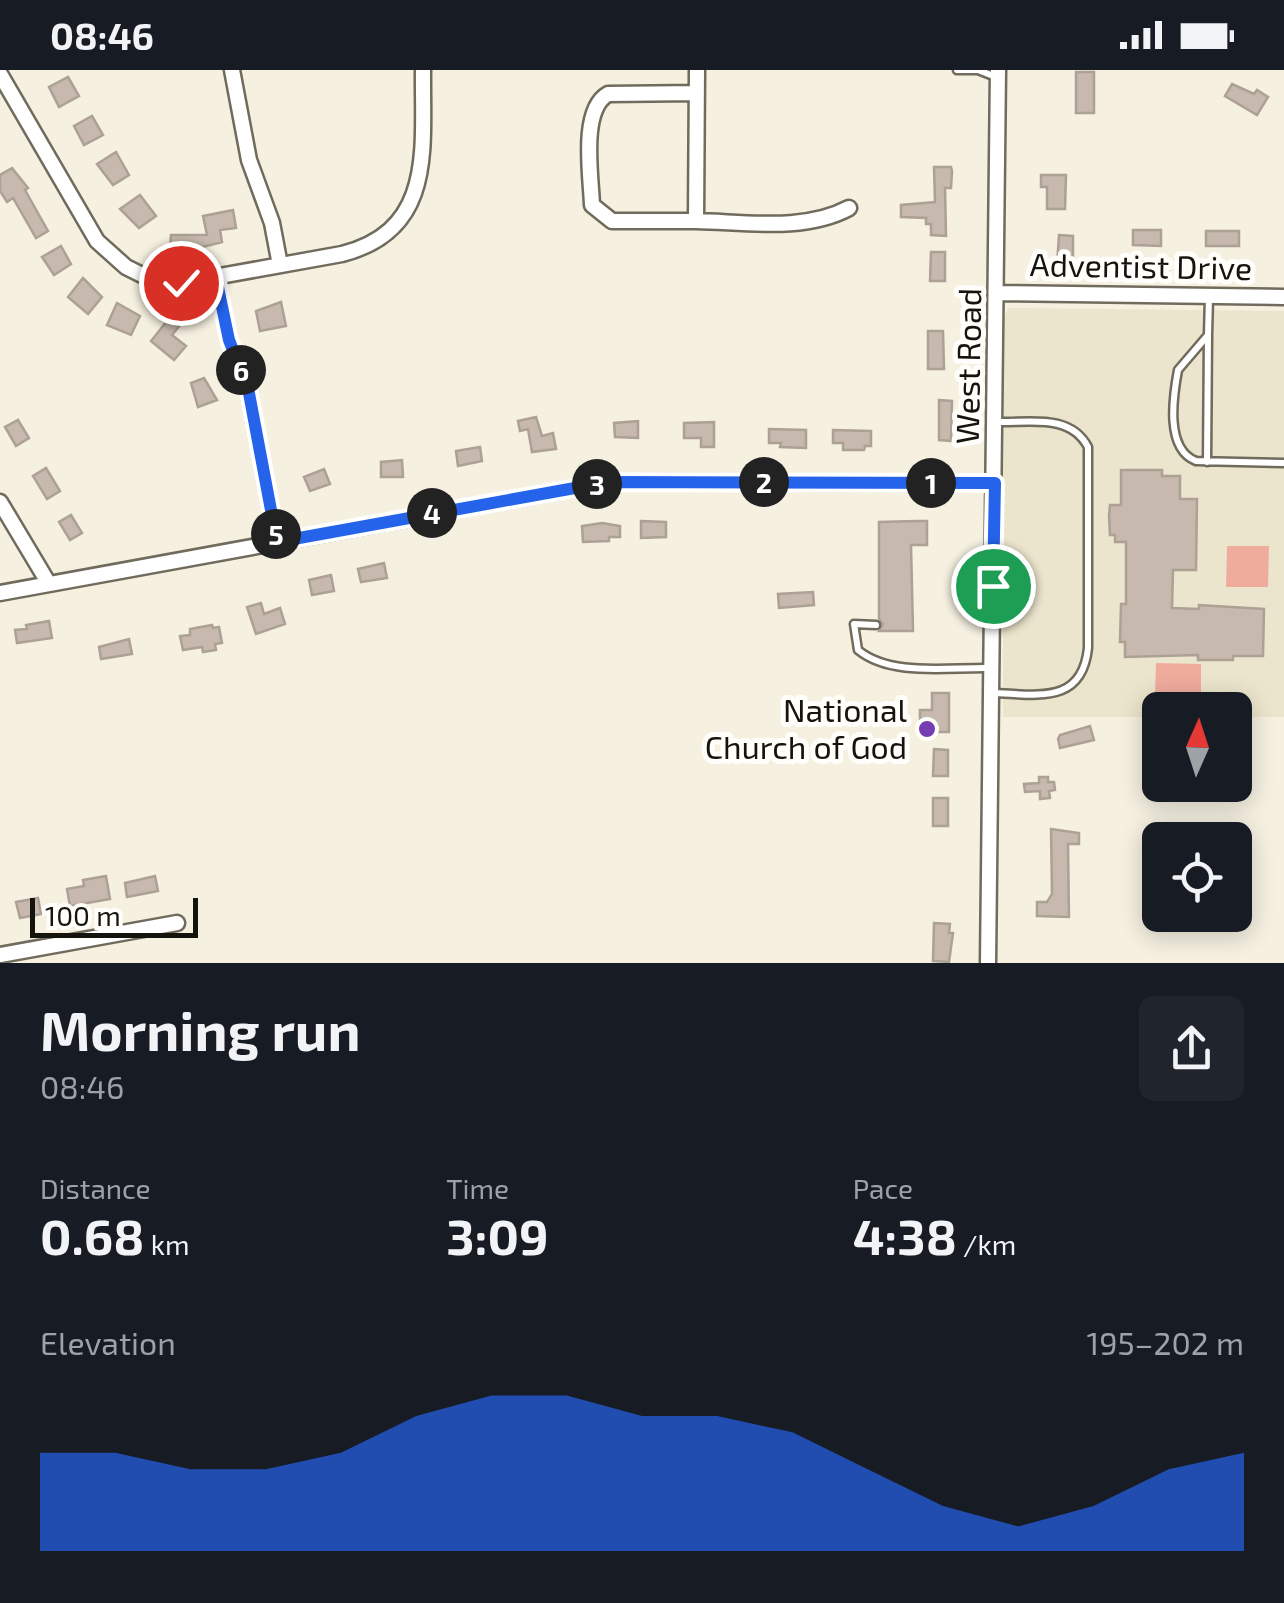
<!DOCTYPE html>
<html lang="en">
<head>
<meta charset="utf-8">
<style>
  body { margin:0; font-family:"Exo 2",sans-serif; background:#20242c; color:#f1f3f6; height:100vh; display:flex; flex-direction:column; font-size:38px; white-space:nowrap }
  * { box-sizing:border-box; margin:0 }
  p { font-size:32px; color:#9ea1a6 }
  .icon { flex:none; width:55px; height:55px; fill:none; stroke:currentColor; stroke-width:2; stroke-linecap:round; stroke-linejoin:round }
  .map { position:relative; height:893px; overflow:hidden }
  .panel { display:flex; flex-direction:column; background:#171b24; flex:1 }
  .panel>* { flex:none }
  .needle { width:65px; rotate:3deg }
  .fabs { position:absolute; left:1142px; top:622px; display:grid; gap:20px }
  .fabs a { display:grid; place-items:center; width:110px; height:110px; border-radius:15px; background:#171b24; box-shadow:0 5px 25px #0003; font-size:50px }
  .scale { position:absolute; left:30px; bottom:25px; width:168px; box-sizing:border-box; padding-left:10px; border:5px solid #15130d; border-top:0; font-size:28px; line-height:35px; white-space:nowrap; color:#15130d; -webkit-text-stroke:8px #fffefa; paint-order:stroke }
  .pin { position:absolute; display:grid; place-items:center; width:85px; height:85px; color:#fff; margin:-42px; border:5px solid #fff; border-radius:50%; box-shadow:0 2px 10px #0007 }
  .km { position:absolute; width:50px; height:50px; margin:-25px; border-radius:50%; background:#222; color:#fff; font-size:28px; line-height:50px; text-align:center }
  .round { display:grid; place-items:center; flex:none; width:105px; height:105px; border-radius:15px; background:#20242c }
  .summary { display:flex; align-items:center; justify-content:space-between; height:170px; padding:0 40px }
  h1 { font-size:55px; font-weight:700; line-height:75px }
  .figures { display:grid; grid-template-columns:repeat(3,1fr); gap:15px; height:170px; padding:10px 40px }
  .figures div { display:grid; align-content:center }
  .figures b { font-size:50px; font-weight:700 }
  .figures small { font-size:28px; font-weight:400 }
  .figures p { font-size:28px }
  .chart { height:280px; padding:20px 40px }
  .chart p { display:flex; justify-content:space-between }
  .chart svg { width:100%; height:180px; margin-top:10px; fill:#2563eb; opacity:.7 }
  .status { display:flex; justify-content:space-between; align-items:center; height:70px; padding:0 50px; background:#171b24; direction:ltr }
  .status svg { height:28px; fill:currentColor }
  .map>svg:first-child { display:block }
  .built { fill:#ece5cd }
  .green { fill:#efac9d }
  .building { fill:#c7b9ad; stroke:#ada094; stroke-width:2.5 }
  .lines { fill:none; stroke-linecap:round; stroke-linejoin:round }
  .service-casing { stroke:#706b5c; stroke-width:11 }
  .minor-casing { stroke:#706b5c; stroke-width:19 }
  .service { stroke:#fff; stroke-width:6 }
  .minor { stroke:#fff; stroke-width:14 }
  .route-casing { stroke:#fff; stroke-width:20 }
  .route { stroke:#2563eb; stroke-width:12 }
  .poi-dot { fill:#763db3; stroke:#fffefa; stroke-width:4 }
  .labels { text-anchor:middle; stroke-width:10; stroke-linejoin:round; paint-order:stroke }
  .street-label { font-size:32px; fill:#15130d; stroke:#fffefa }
  .poi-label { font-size:32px; fill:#15130d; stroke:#fffefa; text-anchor:end }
</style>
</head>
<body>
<div class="status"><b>08:46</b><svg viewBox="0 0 49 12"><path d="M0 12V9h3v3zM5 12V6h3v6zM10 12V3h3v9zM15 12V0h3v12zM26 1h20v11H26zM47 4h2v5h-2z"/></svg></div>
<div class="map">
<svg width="1284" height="893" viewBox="0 0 1284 893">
  <rect width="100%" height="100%" fill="#f5f0e0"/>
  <path class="built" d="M1009,238L1284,241V647H1235V640H1160V647H1003V247Z"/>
  <path class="green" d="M1227,476H1269L1268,517H1226Z
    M1156,593L1201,594V624H1155Z"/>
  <path class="building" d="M1076,2H1094V43H1076Z
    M68,7L79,26L59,37L49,17Z
    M1232,14L1254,24L1257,20L1268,27L1257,45L1225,26Z
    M92,46L103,65L84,75L74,56Z
    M116,82L129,105L113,115L97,94Z
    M934,97H951L952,101L951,118H945L946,166L931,165V154H926V148L901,147V135L935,132Z
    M12,98L28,118L25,120L48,161L36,168L13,128L7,132L0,121V105Z
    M1041,105H1066L1065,139H1047V117H1041Z
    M140,125L156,146L139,158L120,139Z
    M233,140L236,158L220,160L222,172L195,179H170L171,165H207L203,146Z
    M1133,160H1161V176L1133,175Z
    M1206,161H1239V176H1206Z
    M1059,165L1073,166V196H1057Z
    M61,176L71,194L54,205L42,187Z
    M931,182H945V211H930Z
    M83,208L102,227L88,244L68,227Z
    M281,232L286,256L260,261L256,241Z
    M117,233L140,246L131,265L107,255Z
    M171,246L181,254L172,265L186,276L174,290L151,271Z
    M928,261H943L944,299H928Z
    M204,308L217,330L198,337L191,313Z
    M939,330L952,331L951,371L939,370Z
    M536,347L542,366L553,363L556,379L532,382L528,359L520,361L518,351Z
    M18,350L29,368L16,376L5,357Z
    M638,351V368L615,367L614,353Z
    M714,352V377H701V368H684V353Z
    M769,359L806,360V378L780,377L781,373H769Z
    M833,360L871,361V376H865L864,380H843V373H833Z
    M480,377L482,391L458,396L456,381Z
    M402,390L403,407H381V392Z
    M46,398L60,421L47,429L33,406Z
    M324,399L330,414L310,421L304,407Z
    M1121,400H1162V406H1180V429H1197L1196,500H1173L1172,538L1199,539V535L1264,539L1263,586H1233V590H1198V585L1125,587V572H1120L1121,534H1126V472H1115V465H1110L1109,446L1110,435H1121Z
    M71,445L82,463L70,470L59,452Z
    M641,451L666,452V467L641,468Z
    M917,451H927V475H911L913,561H879L883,554L879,549V452Z
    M602,453L620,456V467H609V471L583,472L582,456Z
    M384,493L387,508L361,512L358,499Z
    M331,505L334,521L312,525L309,510Z
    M813,522L814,535L779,538L778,524Z
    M261,533L264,544L280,538L285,554L256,564L247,537Z
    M49,551L52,568L17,573L15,560L27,559L26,555Z
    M212,555L213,558L219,557L222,573L215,574L216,580L203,582L202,577L183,580L180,566L190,565V559Z
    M129,569L132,584L101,589L99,577Z
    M932,623H949V662H927V654H920V640H932Z
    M1090,656L1094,670L1060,678L1058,669L1060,665Z
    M934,679L948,680V706H933Z
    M1039,707H1048V712H1054L1055,720L1049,721L1050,728L1040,729V721L1025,722L1024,714L1039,713Z
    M933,728H948V756H933Z
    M1051,759L1079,763V774H1068L1069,847L1037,846V832H1047L1052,824Z
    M106,806L110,829L70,836L67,819L84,816L83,810Z
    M155,806L158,821L127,827L125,813Z
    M38,828L41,844L20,848L16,832Z
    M934,853L950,854L949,863H953L949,892L933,891Z"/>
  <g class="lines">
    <g class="service-casing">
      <path id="service" d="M957,0H978L996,7
        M1209,227L1208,265L1178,300C1173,327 1165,379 1196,391L1284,393
        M1207,392L1208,266
        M876,555L854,554L858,580C891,607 948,597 990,598
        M992,623C1035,624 1082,636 1088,578V377C1070,343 1029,353 997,352"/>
    </g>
    <g class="minor-casing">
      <path id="minor" d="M232,0L249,90L272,153L280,195
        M697,0L696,151C746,152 804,162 849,138
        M0,4L97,171L126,197L144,206L181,213L342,184C436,160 422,77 423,0
        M696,151H612L592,135C591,106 580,40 608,24L697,23
        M216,208L229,270L248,319L277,472
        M998,223L1284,227
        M0,432L49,514
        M0,523L608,412L995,413
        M0,885L177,853
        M988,893L998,0"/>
    </g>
    <use href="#service" class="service"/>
    <use href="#minor" class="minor"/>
  </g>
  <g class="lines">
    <g class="route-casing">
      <path id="route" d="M181,213L216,208L229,270L248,318L277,472L608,412L995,413L993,516"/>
    </g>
    <use href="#route" class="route"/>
  </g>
  <circle class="poi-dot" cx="927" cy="659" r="10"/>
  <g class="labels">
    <g class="street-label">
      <text transform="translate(1141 197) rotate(1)" y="11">Adventist Drive</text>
      <text transform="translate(969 296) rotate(-89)" y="11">West Road</text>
    </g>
    <g class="poi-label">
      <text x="907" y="652">National<tspan x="907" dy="37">Church of God</tspan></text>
    </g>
  </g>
</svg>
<div class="fabs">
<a><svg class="needle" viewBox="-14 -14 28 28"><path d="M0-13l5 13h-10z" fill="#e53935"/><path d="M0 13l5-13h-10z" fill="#9ea1a6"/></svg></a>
<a><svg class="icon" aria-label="locate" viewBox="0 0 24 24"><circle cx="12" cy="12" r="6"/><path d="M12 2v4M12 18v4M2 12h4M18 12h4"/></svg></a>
</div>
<div class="scale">100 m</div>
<div class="pin" style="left:993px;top:516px;background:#1e9e55"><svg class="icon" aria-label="arrive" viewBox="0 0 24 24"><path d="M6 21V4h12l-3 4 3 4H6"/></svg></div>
<div class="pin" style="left:181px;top:213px;background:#d93025"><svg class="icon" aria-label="check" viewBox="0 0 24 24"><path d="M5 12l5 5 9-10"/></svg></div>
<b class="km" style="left:931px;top:413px">1</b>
<b class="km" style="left:764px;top:412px">2</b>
<b class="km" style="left:597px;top:414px">3</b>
<b class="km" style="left:432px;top:443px">4</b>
<b class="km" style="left:276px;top:464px">5</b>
<b class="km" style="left:241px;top:300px">6</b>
</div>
<section class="panel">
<div class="summary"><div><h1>Morning run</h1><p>08:46</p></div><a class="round"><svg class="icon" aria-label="share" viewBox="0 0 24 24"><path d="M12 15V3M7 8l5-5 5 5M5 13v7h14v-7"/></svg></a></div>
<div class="figures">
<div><p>Distance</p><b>0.68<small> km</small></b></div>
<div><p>Time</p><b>3:09</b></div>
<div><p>Pace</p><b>4:38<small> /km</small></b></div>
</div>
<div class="chart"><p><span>Elevation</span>195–202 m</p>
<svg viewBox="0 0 160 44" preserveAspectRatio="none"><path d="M0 44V20L10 20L20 24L30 24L40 20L50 11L60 6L70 6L80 11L90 11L100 15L110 24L120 33L130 38L140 33L150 24L160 20V44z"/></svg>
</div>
</section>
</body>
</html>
